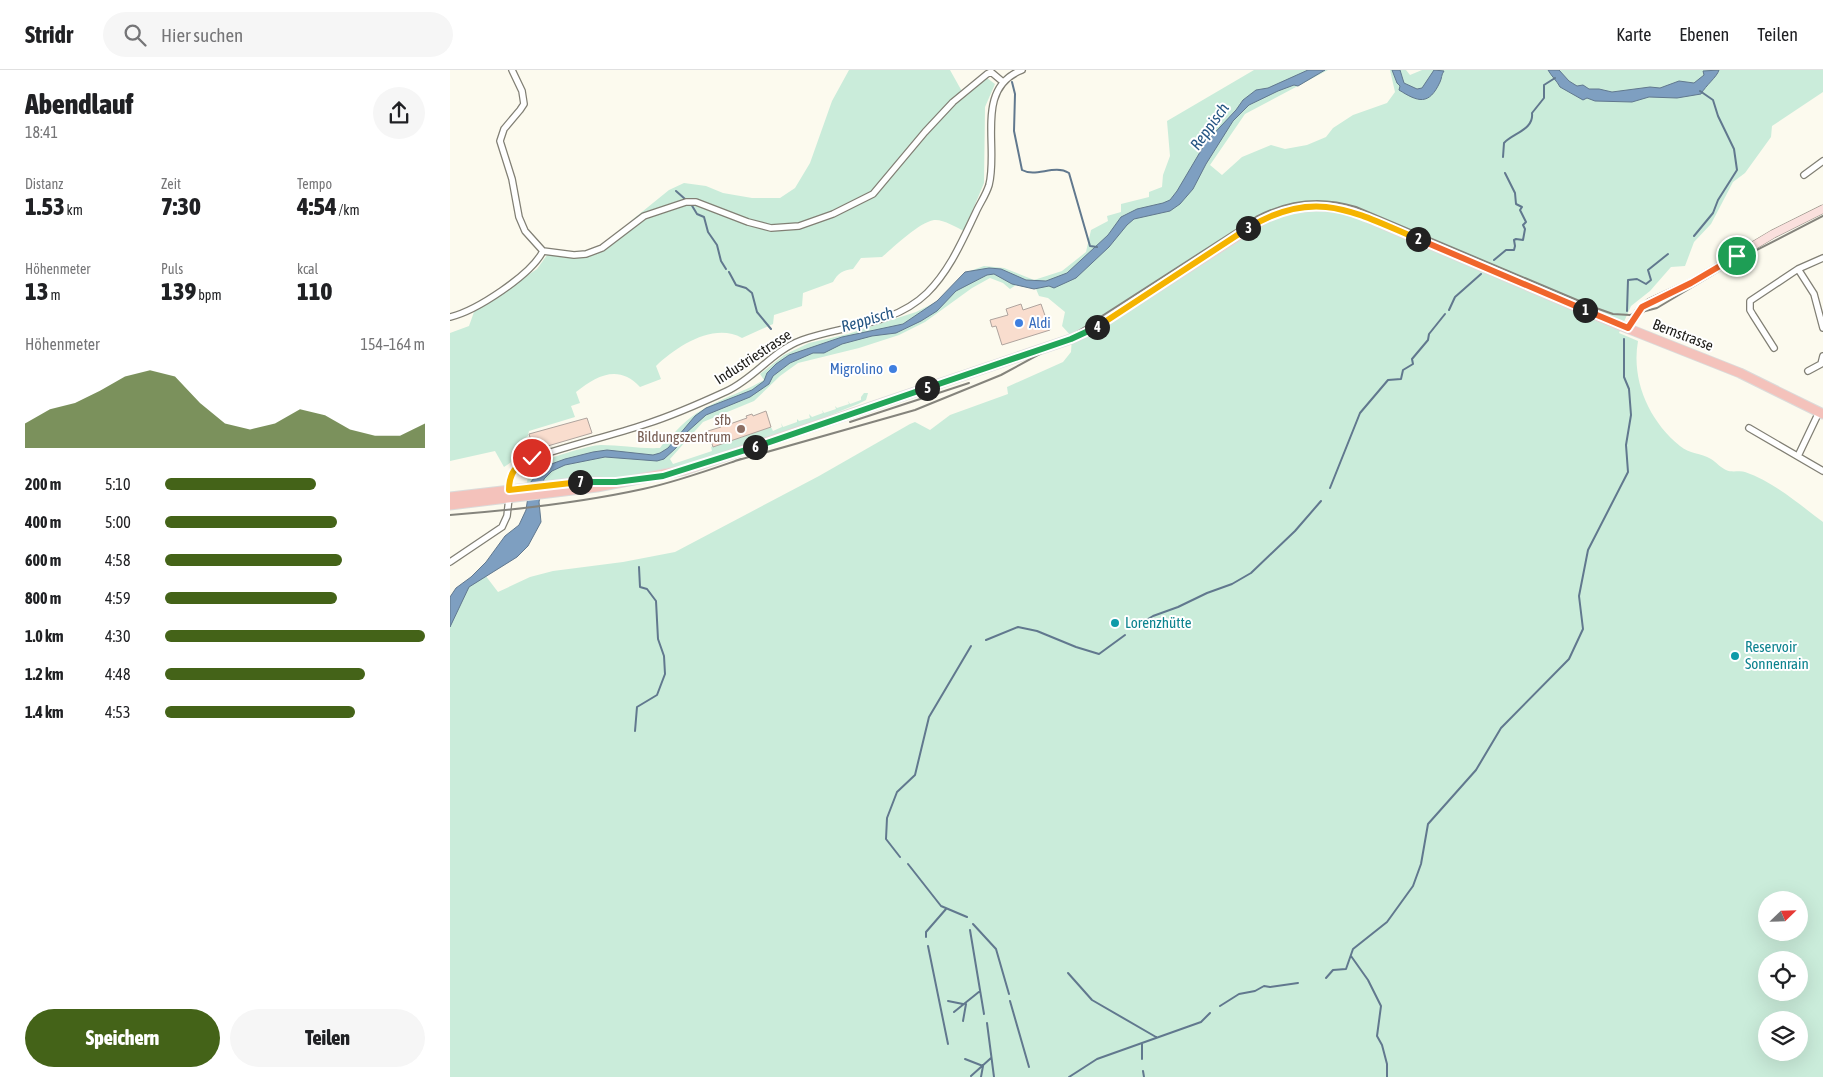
<!DOCTYPE html>
<html lang="de">
<head>
<meta charset="utf-8">
<style>
  body { margin:0; font-family:"Asap Condensed",sans-serif; background:#f6f6f6; color:#202124; height:100vh; display:flex; flex-direction:column; font-size:19px; white-space:nowrap }
  * { box-sizing:border-box; margin:0 }
  p { font-size:16px; color:#757577 }
  .icon { flex:none; width:28px; height:28px; fill:none; stroke:currentColor; stroke-width:2; stroke-linecap:round; stroke-linejoin:round }
  .map { position:relative; flex:1; overflow:hidden }
  .details { display:flex; flex-direction:column; background:#fff; width:450px }
  .details>* { flex:none }
  .needle { width:32px; rotate:67deg }
  .tools { position:absolute; left:1308px; top:821px; display:grid; gap:10px }
  .tools a { display:grid; place-items:center; width:50px; height:50px; border-radius:50%; background:#fff; box-shadow:0 5px 20px #0002; font-size:25px }
  .pin { position:absolute; display:grid; place-items:center; width:42px; height:42px; color:#fff; margin:-21px; border:2px solid #fff; border-radius:50%; box-shadow:0 1px 5px #0007 }
  .km { position:absolute; width:25px; height:25px; margin:-12px; border-radius:50%; background:#222; color:#fff; font-size:14px; line-height:25px; text-align:center }
  .round { display:grid; place-items:center; flex:none; width:52px; height:52px; border-radius:26px; background:#f6f6f6 }
  .summary { display:flex; align-items:center; justify-content:space-between; height:85px; padding:0 25px }
  h1 { font-size:28px; font-weight:800; line-height:38px }
  .stats { display:grid; grid-template-columns:repeat(3,1fr); gap:8px; height:85px; padding:5px 25px }
  .stats div { display:grid; align-content:center }
  .stats b { font-size:25px; font-weight:800 }
  .stats small { font-size:14px; font-weight:400 }
  .stats p { font-size:14px }
  .chart { height:140px; padding:10px 25px }
  .chart p { display:flex; justify-content:space-between }
  .chart svg { width:100%; height:90px; margin-top:5px; fill:#446318; opacity:.7 }
  .action { display:flex; gap:10px; margin-top:auto; padding:10px 25px }
  .action a { flex:1; height:58px; border-radius:30px; background:#446318; color:#fff; font-size:20px; font-weight:800; line-height:58px; text-align:center }
  .action a+a { background:#f6f6f6; color:#202124 }
  ul { padding:0 25px; list-style:none; font-size:16px }
  li { display:grid; grid-template-columns:80px 60px 1fr; align-items:center; height:38px }
  li i { height:12px; border-radius:6px; background:#446318 }
  header { display:flex; align-items:center; gap:30px; box-sizing:border-box; height:70px; padding:0 25px; background:#fff; border-bottom:1px solid #e0e0e0 }
  header strong { font-size:24px }
  nav { display:flex; gap:28px; margin-inline-start:auto; font-size:18px }
  .search { width:350px; height:45px; background:#f6f6f6; display:flex; align-items:center; gap:12px; box-sizing:border-box; padding:0 18px; border-radius:28px; color:#757577; font-size:19px }
  main { display:flex; flex:1; min-height:0 }
  .map>svg:first-child { display:block }
  .green { fill:#caecda; fill-rule:evenodd }
  .water { fill:#7e9fc1; stroke:#61788e }
  .lines { fill:none; stroke-linecap:round; stroke-linejoin:round }
  .stream { stroke:#61788e; stroke-width:2 }
  .building { fill:#f9ddce; stroke:#afa49e }
  .minor-casing { stroke:#817f74; stroke-width:8 }
  .secondary-casing { stroke:#817f74; stroke-width:9 }
  .primary-casing { stroke:#dbdbda; stroke-width:11 }
  .minor { stroke:#fff; stroke-width:5.5 }
  .secondary { stroke:#fae0dd; stroke-width:8 }
  .primary { stroke:#f4c2bb; stroke-width:9 }
  .rail { stroke:#85847c; stroke-width:2 }
  .split-1-casing { stroke:#fff; stroke-width:10 }
  .split-2-casing { stroke:#fff; stroke-width:10 }
  .split-3-casing { stroke:#fff; stroke-width:10 }
  .split-4-casing { stroke:#fff; stroke-width:10 }
  .split-5-casing { stroke:#fff; stroke-width:10 }
  .split-6-casing { stroke:#fff; stroke-width:10 }
  .split-7-casing { stroke:#fff; stroke-width:10 }
  .split-8-casing { stroke:#fff; stroke-width:10 }
  .split-1 { stroke:#f0652b; stroke-width:6 }
  .split-2 { stroke:#f0652b; stroke-width:6 }
  .split-3 { stroke:#f5b400; stroke-width:6 }
  .split-4 { stroke:#f5b400; stroke-width:6 }
  .split-5 { stroke:#22a559; stroke-width:6 }
  .split-6 { stroke:#22a559; stroke-width:6 }
  .split-7 { stroke:#22a559; stroke-width:6 }
  .split-8 { stroke:#f5b400; stroke-width:6 }
  .shop-dot { fill:#3f7fe0; stroke:#fff; stroke-width:2 }
  .education-dot { fill:#8d6e63; stroke:#fff; stroke-width:2 }
  .culture-dot { fill:#0f9aa8; stroke:#fff; stroke-width:2 }
  .labels { text-anchor:middle; stroke-width:4; stroke-linejoin:round; paint-order:stroke }
  .shop-label { font-size:15px; fill:#366cbe; stroke:#fff; text-anchor:start }
  .street-label { font-size:15px; fill:#1d1c18; stroke:#fff }
  .education-label { font-size:15px; fill:#785e54; stroke:#fff; text-anchor:end }
  .culture-label { font-size:15px; fill:#0d838f; stroke:#fff; text-anchor:start }
  .water-label { font-size:16px; font-style:italic; fill:#255583; stroke:#fff }
</style>
</head>
<body>
<header>
<strong>Stridr</strong>
<div class="search"><svg class="icon" aria-label="search" viewBox="0 0 24 24"><circle cx="10" cy="10" r="6"/><path d="M15 15l6 6"/></svg>Hier suchen</div>
<nav><a>Karte</a><a>Ebenen</a><a>Teilen</a></nav>
</header>
<main>
<section class="details">
<div class="summary"><div><h1>Abendlauf</h1><p>18:41</p></div><a class="round"><svg class="icon" aria-label="share" viewBox="0 0 24 24"><path d="M12 15V3M7 8l5-5 5 5M5 13v7h14v-7"/></svg></a></div>
<div class="stats">
<div><p>Distanz</p><b>1.53<small> km</small></b></div>
<div><p>Zeit</p><b>7:30</b></div>
<div><p>Tempo</p><b>4:54<small> /km</small></b></div>
</div>
<div class="stats">
<div><p>Höhenmeter</p><b>13<small> m</small></b></div>
<div><p>Puls</p><b>139<small> bpm</small></b></div>
<div><p>kcal</p><b>110</b></div>
</div>
<div class="chart"><p><span>Höhenmeter</span>154–164 m</p>
<svg viewBox="0 0 160 44" preserveAspectRatio="none"><path d="M0 44V32L10 25L20 22L30 16L40 9L50 6L60 9L70 22L80 32L90 35L100 32L110 25L120 28L130 35L140 38L150 38L160 32V44z"/></svg>
</div>
<ul>
<li><b>200 m</b>5:10<i style="width:58%"></i></li>
<li><b>400 m</b>5:00<i style="width:66%"></i></li>
<li><b>600 m</b>4:58<i style="width:68%"></i></li>
<li><b>800 m</b>4:59<i style="width:66%"></i></li>
<li><b>1.0 km</b>4:30<i style="width:100%"></i></li>
<li><b>1.2 km</b>4:48<i style="width:77%"></i></li>
<li><b>1.4 km</b>4:53<i style="width:73%"></i></li>
</ul>
<div class="action"><a>Speichern</a><a>Teilen</a></div>
</section>
<div class="map">
<svg width="1373" height="1007" viewBox="0 0 1373 1007">
  <rect width="100%" height="100%" fill="#fcfaee"/>
  <path class="green" d="M399,0H500L514,25L537,8L545,14L535,37L534,113L514,161C506,157 493,149 484,150C468,153 444,177 432,187L411,188L403,199C393,200 388,203 383,212L353,223L352,236L324,245L323,254L292,268C264,252 227,276 206,296L211,309L190,317C169,294 147,305 126,322L130,333L121,336L125,347L79,361L78,366L70,371L73,384L54,397L45,381L0,391V263L19,256L24,242L87,199L97,185L148,179L160,172L182,150L219,120L234,113L256,116L273,123L302,128H330L345,118L360,93L382,31Z
    M804,0H878L795,44L760,95L772,105L792,87L821,75L835,79L857,75L876,67L883,58L903,45L937,33L945,22L940,0H956L960,5L972,0H1373V22L1322,56L1321,67L1295,103L1283,112L1261,154L1244,172L1235,196L1221,197L1200,221L1181,236L1169,263L1188,271C1181,310 1199,351 1230,376C1239,384 1251,383 1261,389C1266,392 1271,398 1276,400C1282,403 1290,400 1295,402C1324,412 1350,435 1373,452V1007H0V532L32,501L48,522L80,507L103,501L173,492L225,482L369,406L460,354L465,352L480,360L500,345L558,324L557,317L613,292L621,282L622,267L612,256L615,242L598,228L589,226L586,219L566,215L560,219L553,213L540,208L522,218L475,252L449,265L409,278L348,293L330,306L304,331L253,352L220,389L223,394L262,381L261,377L321,357L323,361L332,357L331,353L333,357L347,352V349L349,351L360,348L359,344L362,347L373,343L372,340L374,343L386,339L385,336L387,338L399,334L398,331L400,334L411,330V327L414,323H418L416,330L408,334L353,356L228,398L193,405L165,409L77,413C78,406 78,400 84,396C93,389 140,375 151,375C171,375 190,379 210,378C216,369 220,368 226,361C254,331 281,329 314,310L310,304L334,285L359,273L398,264L466,242L488,231L520,201L534,196L554,198L584,210L612,201L636,182L641,160L658,151L657,146L671,142V134L699,127V122L712,117L713,105L720,86L717,51ZM1316,830H1349V862H1316ZM1316,890H1349V922H1316ZM1316,950H1349V982H1316Z"/>
  <path class="water" d="M858,0H875L848,16L844,15L828,21L799,35L783,51L756,94L743,119L730,134L720,141L684,149L677,155L659,177L626,208L604,218L599,216L584,219L562,214L544,204L537,205L506,221L487,241L471,251L446,263L422,266L392,274L374,283H363L340,293L323,306L319,314L300,327L256,345L236,363L226,378L214,389L207,391L155,387L115,395L102,401L94,409L89,432L91,452L78,476L67,487L19,517L0,557V527L6,518L21,507L36,492L55,466L69,455L76,440L80,413L89,402L96,396L115,389L143,382L157,380L203,385L210,383L218,378L245,346L256,338L302,320L314,311L317,303L326,294L339,285L392,267L453,254L487,231L515,202L539,198L551,199L576,210L596,211L617,203L658,165L671,147L687,139L713,133L720,130L727,121L756,72L786,40L793,30L806,20L818,18Z
    M942,0H950L954,13L967,19L972,18L984,0L994,1C991,5 992,8 990,12C979,36 968,32 949,20L950,16L947,13Z
    M1098,0H1109L1119,11L1127,16L1133,15L1139,19H1149L1162,22L1200,17L1210,18L1229,11L1244,13L1254,5L1253,1L1269,0C1267,7 1256,15 1251,24L1227,28L1199,27L1182,32L1145,31L1137,28L1133,30L1110,17C1107,11 1102,7 1098,0Z"/>
  <g class="lines">
    <path class="stream" d="M562,12L565,24L564,61L572,100C586,108 604,94 619,103L640,176L647,177
      M1053,87L1054,73C1063,63 1084,60 1082,43L1094,28V15L1105,8
      M226,121L235,129
      M241,134L247,144L254,147L258,162L267,175L271,191L276,199
      M1244,166L1263,143L1268,130L1287,100L1284,79L1268,46L1263,30L1250,21
      M1044,190L1056,180H1064L1065,176L1064,170L1066,169L1073,170L1075,159L1073,155L1076,152L1070,140L1072,137L1066,134L1065,123L1055,103
      M279,202L286,215L296,218L302,223L307,242L321,259
      M999,240L1005,227L1031,204
      M1177,241L1178,210L1187,209L1196,214L1201,210L1198,200L1218,184
      M880,418L910,343L938,310L951,309L953,300L963,294L962,289L978,270L979,264L995,244
      M688,555L703,546L728,537L757,523L782,514L801,503L845,461L871,431
      M536,570L568,557L587,561L626,577L649,584L675,565
      M185,661L187,637L207,625L215,604L214,586L208,569L206,531L197,519L190,517L189,497
      M450,787L436,769L437,748L447,722L465,705L479,647L521,576
      M458,794L491,836L517,847
      M523,854L546,879L559,924
      M520,860L534,944
      M476,867V862L496,839
      M478,876L498,974
      M901,886L918,910L931,936L927,966L932,975L937,994V1007
      M618,903L642,930L706,967
      M876,908L883,900L896,899L903,879L937,852L963,816L971,794L978,754L1026,700L1051,658L1119,589L1133,559L1129,526L1138,480L1178,402L1176,375L1181,345L1179,319L1174,307V269
      M498,931L513,934
      M560,931L579,997
      M770,936L789,924L805,921L814,916L820,917L848,913
      M504,942L530,921
      M513,951L516,934
      M537,953L544,1007
      M515,989L533,996L531,1007
      M692,989V974
      M693,1001L694,1007
      M521,1006L541,988
      M619,1007L647,989L751,952L760,943"/>
  </g>
  <path class="building" d="M571,234L573,240L591,234L600,260L552,275L546,256L542,257L540,250L558,245L556,239Z
    M316,341L321,357L263,377L258,361L271,357L270,355L273,354L277,352V355L297,348L296,346L302,344L303,346Z
    M137,348L142,363L84,380L79,364Z"/>
  <g class="lines">
    <g class="minor-casing">
      <path id="minor" d="M62,0L72,21L74,34L70,40L54,59L50,71L62,109L69,147L75,161L93,181L124,185L136,184L152,178L194,146L236,132H246L298,152L321,158L349,156L383,144L423,124L475,62L503,32L537,4L541,2L553,12
        M1354,105L1373,91
        M1348,199L1364,224L1373,258
        M0,247C26,241 81,205 93,181
        M1324,278L1303,245L1300,240V231L1348,199L1373,188
        M1358,301L1371,294L1373,286
        M1299,358L1373,401
        M1348,386L1369,342
        M59,420C59,405 63,397 77,390C116,376 157,367 196,354C224,345 251,333 277,321C305,308 322,281 352,270C394,255 443,256 477,223C500,200 512,171 526,142C530,133 536,125 539,115C549,77 524,18 572,0
        M0,492L52,457L57,446L59,428"/>
    </g>
    <g class="secondary-casing">
      <path id="secondary" d="M1178,258L1189,241L1200,232L1241,213L1323,164L1373,139"/>
    </g>
    <g class="primary-casing">
      <path id="primary" d="M0,427L129,412H151
        M0,435L147,417L235,400L621,269L648,256L814,149C845,134 878,132 911,145L1169,255L1290,303L1373,344"/>
    </g>
    <use href="#minor" class="minor"/>
    <use href="#secondary" class="secondary"/>
    <use href="#primary" class="primary"/>
    <path class="rail" d="M400,352L519,313
      M285,391L465,340L551,305L610,273L806,147C838,130 870,126 906,137L1146,238L1163,244L1180,245L1207,238L1291,188L1373,146
      M0,445C65,440 129,433 193,419C226,412 259,400 291,389"/>
  </g>
  <g class="lines">
    <g class="split-1-casing">
      <path id="split-1" d="M1135,240L1178,258L1192,237L1241,213L1287,186"/>
    </g>
    <g class="split-2-casing">
      <path id="split-2" d="M968,169L1135,240"/>
    </g>
    <g class="split-3-casing">
      <path id="split-3" d="M798,158C865,117 904,142 968,169"/>
    </g>
    <g class="split-4-casing">
      <path id="split-4" d="M647,257L798,158"/>
    </g>
    <g class="split-5-casing">
      <path id="split-5" d="M477,318L621,269L647,257"/>
    </g>
    <g class="split-6-casing">
      <path id="split-6" d="M305,377L477,318"/>
    </g>
    <g class="split-7-casing">
      <path id="split-7" d="M130,412H166L213,406L305,377"/>
    </g>
    <g class="split-8-casing">
      <path id="split-8" d="M82,388C66,394 59,403 59,420L130,412"/>
    </g>
    <use href="#split-1" class="split-1"/>
    <use href="#split-2" class="split-2"/>
    <use href="#split-3" class="split-3"/>
    <use href="#split-4" class="split-4"/>
    <use href="#split-5" class="split-5"/>
    <use href="#split-6" class="split-6"/>
    <use href="#split-7" class="split-7"/>
    <use href="#split-8" class="split-8"/>
  </g>
  <g class="shop-dot">
    <circle cx="569" cy="253" r="5"/>
    <circle cx="443" cy="299" r="5"/>
  </g>
  <circle class="education-dot" cx="291" cy="359" r="5"/>
  <g class="culture-dot">
    <circle cx="665" cy="553" r="5"/>
    <circle cx="1285" cy="586" r="5"/>
  </g>
  <g class="labels">
    <g class="shop-label">
      <text x="579" y="258">Aldi</text>
      <text x="433" y="304" text-anchor="end">Migrolino</text>
    </g>
    <g class="street-label">
      <text transform="translate(1233 265) rotate(21)" y="5">Bernstrasse</text>
      <text transform="translate(303 287) rotate(-33)" y="5">Industriestrasse</text>
    </g>
    <g class="education-label">
      <text x="281" y="355">sfb<tspan x="281" dy="17">Bildungszentrum</tspan></text>
    </g>
    <g class="culture-label">
      <text x="675" y="558">Lorenzhütte</text>
      <text x="1295" y="582">Reservoir<tspan x="1295" dy="17">Sonnenrain</tspan></text>
    </g>
    <g class="water-label">
      <text transform="translate(759 56) rotate(-54)" y="6">Reppisch</text>
      <text transform="translate(417 249) rotate(-16)" y="6">Reppisch</text>
    </g>
  </g>
</svg>
<div class="tools">
<a><svg class="needle" viewBox="-14 -14 28 28"><path d="M0-13l5 13h-10z" fill="#e53935"/><path d="M0 13l5-13h-10z" fill="#757577"/></svg></a>
<a><svg class="icon" aria-label="locate" viewBox="0 0 24 24"><circle cx="12" cy="12" r="6"/><path d="M12 2v4M12 18v4M2 12h4M18 12h4"/></svg></a>
<a><svg class="icon" aria-label="layers" viewBox="0 0 24 24"><path d="M12 4l9 5-9 5-9-5zM3 14l9 5 9-5"/></svg></a>
</div>
<div class="pin" style="left:1287px;top:186px;background:#1e9e55"><svg class="icon" aria-label="arrive" viewBox="0 0 24 24"><path d="M6 21V4h12l-3 4 3 4H6"/></svg></div>
<div class="pin" style="left:82px;top:388px;background:#d93025"><svg class="icon" aria-label="check" viewBox="0 0 24 24"><path d="M5 12l5 5 9-10"/></svg></div>
<b class="km" style="left:1135px;top:240px">1</b>
<b class="km" style="left:968px;top:169px">2</b>
<b class="km" style="left:798px;top:158px">3</b>
<b class="km" style="left:647px;top:257px">4</b>
<b class="km" style="left:477px;top:318px">5</b>
<b class="km" style="left:305px;top:377px">6</b>
<b class="km" style="left:130px;top:412px">7</b>
</div>
</main>
</body>
</html>
